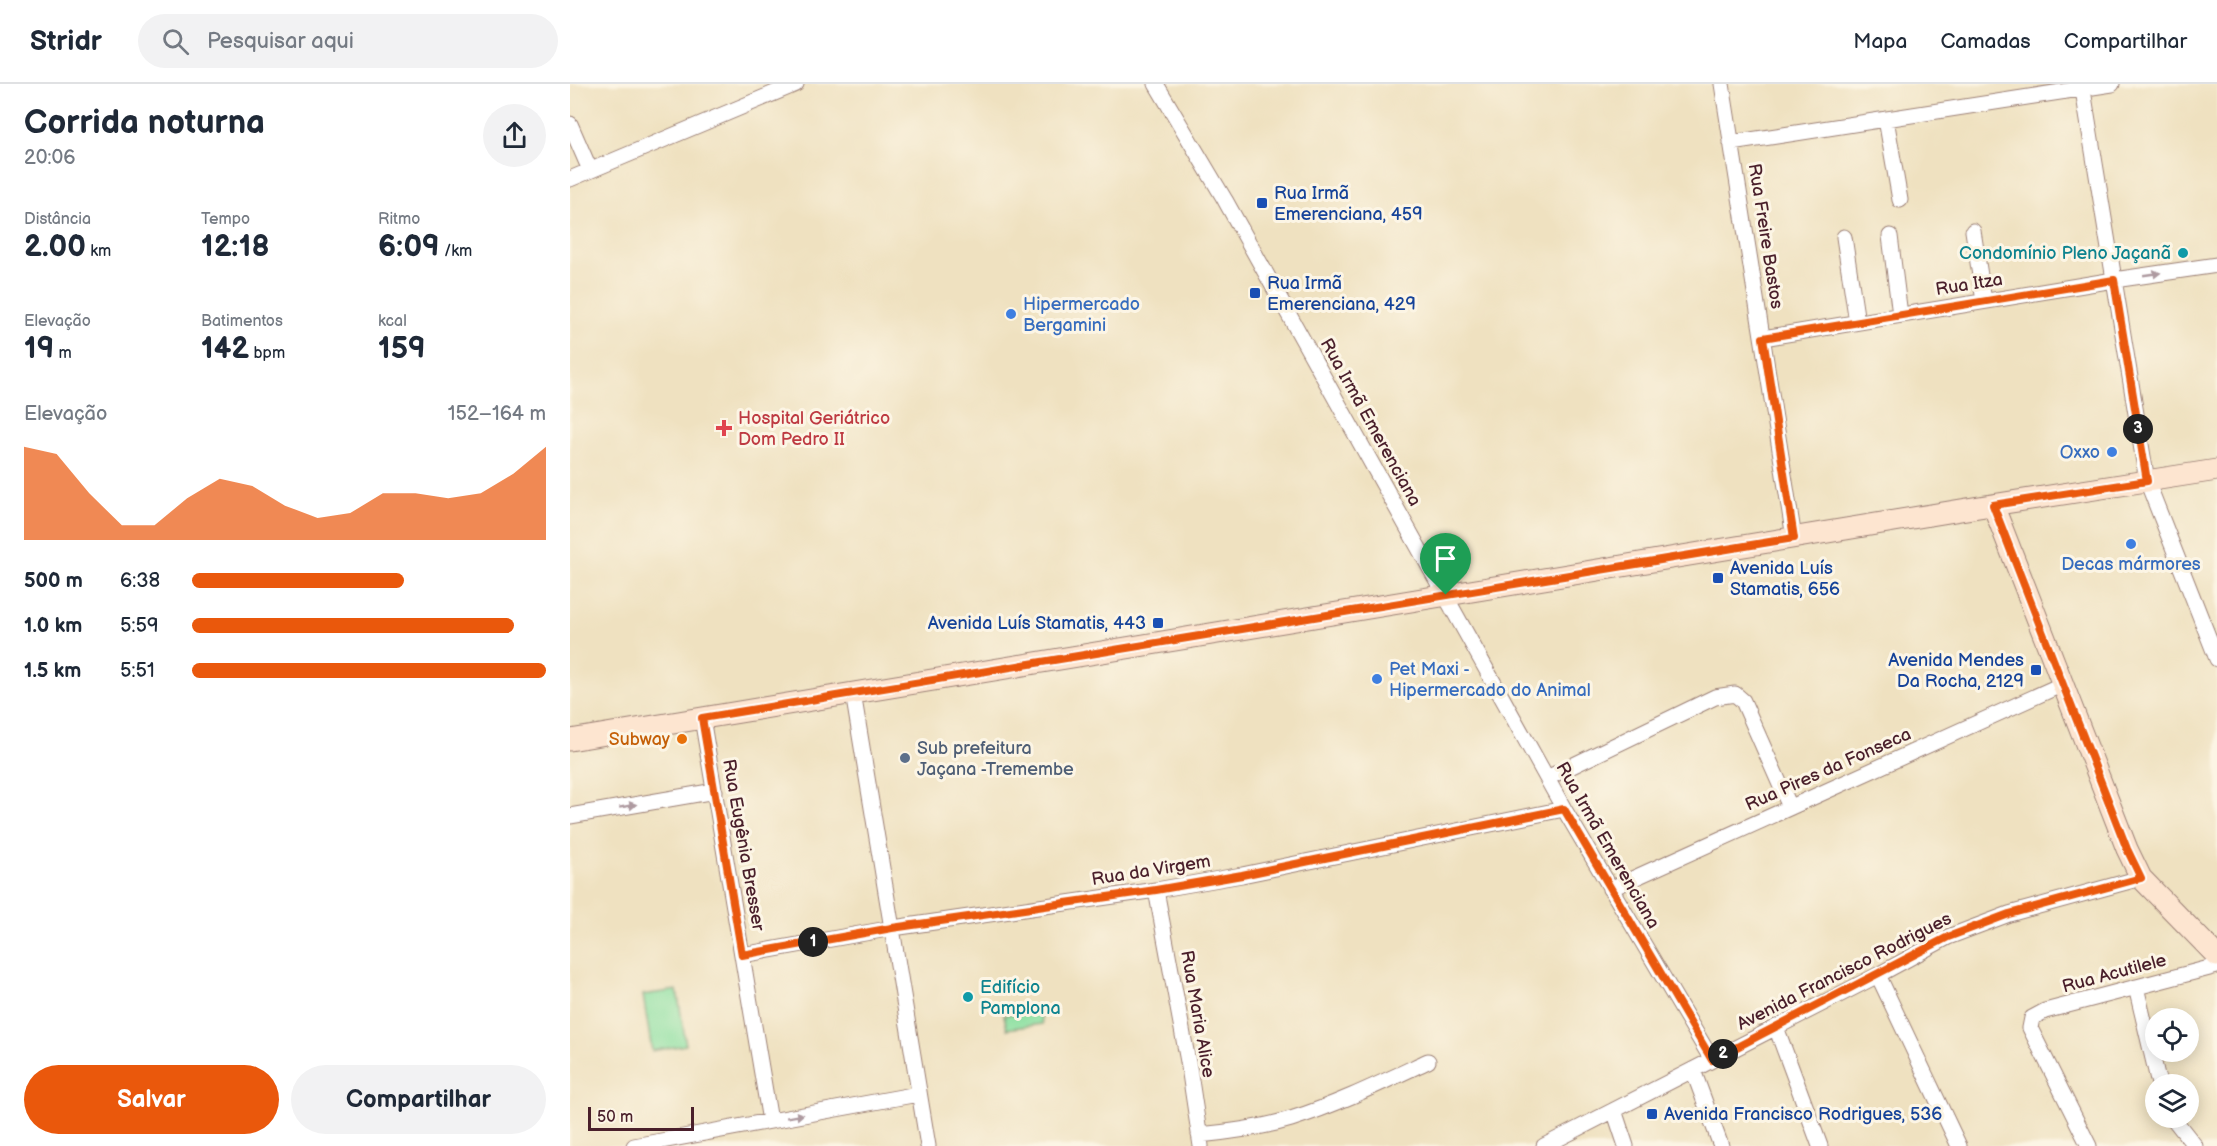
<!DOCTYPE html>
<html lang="pt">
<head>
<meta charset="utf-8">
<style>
  body { margin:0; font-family:"Balsamiq Sans",sans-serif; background:#f2f2f3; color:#1f2937; height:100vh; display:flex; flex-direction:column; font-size:22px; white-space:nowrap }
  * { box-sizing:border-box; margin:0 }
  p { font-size:20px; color:#747a83 }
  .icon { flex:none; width:33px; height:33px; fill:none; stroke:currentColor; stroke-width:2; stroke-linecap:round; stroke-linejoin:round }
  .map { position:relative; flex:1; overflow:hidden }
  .drawer { display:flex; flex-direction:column; background:#fff; width:570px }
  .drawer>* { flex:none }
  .controls { position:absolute; left:1575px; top:924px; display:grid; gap:12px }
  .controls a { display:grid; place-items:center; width:54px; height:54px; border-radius:50%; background:#fff; box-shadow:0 3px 15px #0003; font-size:30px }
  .scale { position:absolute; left:18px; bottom:15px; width:106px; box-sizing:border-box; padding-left:6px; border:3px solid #4a1f2b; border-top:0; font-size:16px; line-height:21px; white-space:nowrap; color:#4a1f2b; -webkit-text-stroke:4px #fcf5e5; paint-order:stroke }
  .pin { position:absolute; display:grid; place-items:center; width:51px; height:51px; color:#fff; margin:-62px -26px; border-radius:50% 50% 50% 0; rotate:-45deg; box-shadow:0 0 6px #0007 }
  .pin .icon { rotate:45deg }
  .km { position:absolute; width:30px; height:30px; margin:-15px; border-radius:50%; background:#222; color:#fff; font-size:16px; line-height:30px; text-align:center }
  .round { display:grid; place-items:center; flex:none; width:63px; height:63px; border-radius:32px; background:#f2f2f3 }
  .headline { display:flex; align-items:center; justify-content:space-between; height:102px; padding:0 24px }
  h1 { font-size:33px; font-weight:700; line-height:45px }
  .stats { display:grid; grid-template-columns:repeat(3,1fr); gap:9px; height:102px; padding:6px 24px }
  .stats div { display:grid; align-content:center }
  .stats b { font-size:30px; font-weight:700 }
  .stats small { font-size:16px; font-weight:400 }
  .stats p { font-size:16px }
  .chart { height:168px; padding:12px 24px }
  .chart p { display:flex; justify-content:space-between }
  .chart svg { width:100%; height:108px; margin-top:6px; fill:#ea580c; opacity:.7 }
  .cta { display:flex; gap:12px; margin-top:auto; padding:12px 24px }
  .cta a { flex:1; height:69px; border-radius:36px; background:#ea580c; color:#fff; font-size:24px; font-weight:700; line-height:69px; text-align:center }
  .cta a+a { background:#f2f2f3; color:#1f2937 }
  ul { padding:0 24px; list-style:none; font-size:20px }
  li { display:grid; grid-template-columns:96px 72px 1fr; align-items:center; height:45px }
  li i { height:15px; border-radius:8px; background:#ea580c }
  header { display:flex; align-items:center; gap:36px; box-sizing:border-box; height:84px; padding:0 30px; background:#fff; border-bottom:2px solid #e0e1e3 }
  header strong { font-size:28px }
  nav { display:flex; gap:33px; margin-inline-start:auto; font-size:21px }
  .search { width:420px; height:54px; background:#f2f2f3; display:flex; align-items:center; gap:15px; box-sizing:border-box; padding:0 21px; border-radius:33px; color:#747a83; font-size:22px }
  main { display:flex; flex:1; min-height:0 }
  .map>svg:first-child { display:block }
  .green { fill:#8de0a2; stroke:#6c8066; stroke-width:1.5 }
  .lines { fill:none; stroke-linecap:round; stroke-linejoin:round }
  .street-casing { stroke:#9c8076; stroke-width:17 }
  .secondary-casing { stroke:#9c8076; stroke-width:23 }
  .street { stroke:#fff; stroke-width:15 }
  .secondary { stroke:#fde5d0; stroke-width:21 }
  .oneway { fill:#ae9aa0 }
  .route-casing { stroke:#fff; stroke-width:12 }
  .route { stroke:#ea580c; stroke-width:8 }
  .transit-dot { fill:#1a4fb4; stroke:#fcf5e5; stroke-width:2 }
  .culture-dot { fill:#0f9aa8; stroke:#fcf5e5; stroke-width:2 }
  .shop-dot { fill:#3f7fe0; stroke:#fcf5e5; stroke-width:2 }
  .health-dot { fill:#e0444e; stroke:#fcf5e5; stroke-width:2 }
  .food-dot { fill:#e8710a; stroke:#fcf5e5; stroke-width:2 }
  .service-dot { fill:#5c6f8a; stroke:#fcf5e5; stroke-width:2 }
  .labels { text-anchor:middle; stroke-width:6; stroke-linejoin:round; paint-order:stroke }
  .transit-label { font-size:18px; fill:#164399; stroke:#fcf5e5; text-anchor:start }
  .street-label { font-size:18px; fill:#4a1f2b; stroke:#fcf5e5 }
  .culture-label { font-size:18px; fill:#0d838f; stroke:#fcf5e5; text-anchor:end }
  .shop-label { font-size:18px; fill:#366cbe; stroke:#fcf5e5; text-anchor:start }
  .health-label { font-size:18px; fill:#be3a42; stroke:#fcf5e5; text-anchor:start }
  .food-label { font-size:18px; fill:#c56008; stroke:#fcf5e5; text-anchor:end }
  .service-label { font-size:18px; fill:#4e5e75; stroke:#fcf5e5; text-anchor:start }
</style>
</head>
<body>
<header>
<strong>Stridr</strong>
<div class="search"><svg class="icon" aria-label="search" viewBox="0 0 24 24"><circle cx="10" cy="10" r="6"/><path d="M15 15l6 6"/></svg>Pesquisar aqui</div>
<nav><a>Mapa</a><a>Camadas</a><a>Compartilhar</a></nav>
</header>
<main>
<section class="drawer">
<div class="headline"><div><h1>Corrida noturna</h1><p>20:06</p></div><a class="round"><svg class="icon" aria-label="share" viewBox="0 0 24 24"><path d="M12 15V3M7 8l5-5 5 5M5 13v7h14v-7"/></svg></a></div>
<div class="stats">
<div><p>Distância</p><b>2.00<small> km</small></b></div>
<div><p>Tempo</p><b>12:18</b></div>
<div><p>Ritmo</p><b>6:09<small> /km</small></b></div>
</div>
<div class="stats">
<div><p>Elevação</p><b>19<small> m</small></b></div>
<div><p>Batimentos</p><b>142<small> bpm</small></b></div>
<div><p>kcal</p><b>159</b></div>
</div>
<div class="chart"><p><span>Elevação</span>152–164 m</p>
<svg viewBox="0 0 160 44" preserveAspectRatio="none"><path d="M0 44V6L10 9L20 25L30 38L40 38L50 27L60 19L70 22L80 30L90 35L100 33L110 25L120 25L130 27L140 25L150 17L160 6V44z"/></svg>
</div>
<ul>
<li><b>500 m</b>6:38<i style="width:60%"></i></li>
<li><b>1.0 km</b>5:59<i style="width:91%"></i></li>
<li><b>1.5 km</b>5:51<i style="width:100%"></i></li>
</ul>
<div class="cta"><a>Salvar</a><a>Compartilhar</a></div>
</section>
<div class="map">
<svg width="1647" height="1062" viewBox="0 0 1647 1062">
  <rect width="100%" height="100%" fill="#fcf5e5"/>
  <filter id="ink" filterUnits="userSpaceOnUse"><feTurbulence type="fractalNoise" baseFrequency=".0167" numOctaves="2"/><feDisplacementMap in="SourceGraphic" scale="12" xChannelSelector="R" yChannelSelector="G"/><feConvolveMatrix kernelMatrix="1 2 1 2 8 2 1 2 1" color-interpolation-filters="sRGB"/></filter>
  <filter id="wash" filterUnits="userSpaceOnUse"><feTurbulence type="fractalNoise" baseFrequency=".008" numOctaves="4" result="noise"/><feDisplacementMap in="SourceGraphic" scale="24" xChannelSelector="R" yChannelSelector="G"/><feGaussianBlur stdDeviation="1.35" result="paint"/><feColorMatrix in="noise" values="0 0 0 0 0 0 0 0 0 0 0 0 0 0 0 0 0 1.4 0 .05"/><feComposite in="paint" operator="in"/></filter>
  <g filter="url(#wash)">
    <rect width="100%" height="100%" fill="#efe1c0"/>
    <path class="green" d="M107,906L116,961L82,967L73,911Z
      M470,925L472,940L437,945L434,931Z"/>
  </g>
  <g filter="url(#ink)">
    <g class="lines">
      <g class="street-casing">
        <path id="street" d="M586,0L655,116L994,725L1142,976
          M1152,0L1224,454
          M1512,0L1577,397L1647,575
          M1316,35L1330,116
          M0,40L20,86
          M1161,59L1542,0
          M0,95L226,0
          M1403,147L1414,217
          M1320,152L1330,231
          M1274,153L1287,238
          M1193,254L1544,196L1647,181
          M283,609L358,1062
          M132,634L200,1037
          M977,694L1145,613L1165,610L1173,617L1220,723
          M0,732L145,707
          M1040,805L1493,600
          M586,806L619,983L631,1062
          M172,871L323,844L586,806L672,791L994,725
          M1308,891L1389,1062
          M1566,903L1589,1000
          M1206,943L1250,1062
          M1123,986L1151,1062
          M1044,1026L1056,1062
          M1603,1034L1625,1062
          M629,1051C660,1048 691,1044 721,1035C768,1020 813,998 858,977
          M64,1062L348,1010
          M974,1062L1308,891L1378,853L1439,830L1571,794
          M1519,1062L1460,944L1462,934L1475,927L1647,882"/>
      </g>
      <g class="secondary-casing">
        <path id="secondary" d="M1423,421L1557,765L1571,794L1647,872
          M0,656L1409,423L1647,386"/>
      </g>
      <use href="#street" class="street"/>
      <use href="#secondary" class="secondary"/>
    </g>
    <defs><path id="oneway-solid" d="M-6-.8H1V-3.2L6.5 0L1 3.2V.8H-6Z" transform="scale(1.5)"/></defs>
    <g class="oneway">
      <use href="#oneway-solid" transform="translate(1582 190) rotate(-8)"/>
      <use href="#oneway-solid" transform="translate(58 722) rotate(-10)"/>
      <use href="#oneway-solid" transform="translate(225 1032) rotate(-10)"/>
    </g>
  </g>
  <g class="lines" filter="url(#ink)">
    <g class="route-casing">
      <path id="route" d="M1544,196L1577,397L1423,421L1557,765L1571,794L1439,830L1378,853L1142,976L994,725L672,791L586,806L322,844L172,871L132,634L1224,454L1193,254Z"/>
    </g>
    <use href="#route" class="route"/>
  </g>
  <g class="transit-dot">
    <rect x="686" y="113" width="12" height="12" rx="3"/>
    <rect x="679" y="203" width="12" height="12" rx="3"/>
    <rect x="1142" y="488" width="12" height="12" rx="3"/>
    <rect x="582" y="533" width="12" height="12" rx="3"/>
    <rect x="1460" y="580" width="12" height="12" rx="3"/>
    <rect x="1076" y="1024" width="12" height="12" rx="3"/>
  </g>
  <g class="culture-dot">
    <circle cx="1613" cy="169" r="6"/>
    <circle cx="398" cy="913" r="6"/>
  </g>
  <g class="shop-dot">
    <circle cx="441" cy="230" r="6"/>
    <circle cx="1542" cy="368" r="6"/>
    <circle cx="1561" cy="460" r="6"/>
    <circle cx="807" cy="595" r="6"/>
  </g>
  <path class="health-dot" d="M151 335h6v6h6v6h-6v6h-6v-6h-6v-6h6z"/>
  <circle class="food-dot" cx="112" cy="655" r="6"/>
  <circle class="service-dot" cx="335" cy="674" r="6"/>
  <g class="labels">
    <g class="transit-label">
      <text x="704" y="115">Rua Irmã<tspan x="704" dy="21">Emerenciana, 459</tspan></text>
      <text x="697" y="205">Rua Irmã<tspan x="697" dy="21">Emerenciana, 429</tspan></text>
      <text x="1160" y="490">Avenida Luís<tspan x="1160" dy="21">Stamatis, 656</tspan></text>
      <text x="576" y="545" text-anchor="end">Avenida Luís Stamatis, 443</text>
      <text x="1454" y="582" text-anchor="end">Avenida Mendes<tspan x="1454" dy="21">Da Rocha, 2129</tspan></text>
      <text x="1094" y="1036">Avenida Francisco Rodrigues, 536</text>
    </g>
    <g class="street-label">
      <text transform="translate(1196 152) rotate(81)" y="6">Rua Freire Bastos</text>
      <text transform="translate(1399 200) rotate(-9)" y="6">Rua Itza</text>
      <text transform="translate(801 338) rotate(61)" y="6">Rua Irmã Emerenciana</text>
      <text transform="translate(1258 685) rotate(-24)" y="6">Rua Pires da Fonseca</text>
      <text transform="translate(174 761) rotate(80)" y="6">Rua Eugênia Bresser</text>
      <text transform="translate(1038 761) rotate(60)" y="6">Rua Irmã Emerenciana</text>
      <text transform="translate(581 786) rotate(-9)" y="6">Rua da Virgem</text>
      <text transform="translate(1274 887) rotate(-27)" y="6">Avenida Francisco Rodrigues</text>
      <text transform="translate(1544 889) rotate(-15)" y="6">Rua Acutilele</text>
      <text transform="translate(628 930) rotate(80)" y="6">Rua Maria Alice</text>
    </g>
    <g class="culture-label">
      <text x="1601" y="175">Condomínio Pleno Jaçanã</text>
      <text x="410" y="909" text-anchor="start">Edifício<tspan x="410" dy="21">Pamplona</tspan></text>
    </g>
    <g class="shop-label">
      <text x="453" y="226">Hipermercado<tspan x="453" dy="21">Bergamini</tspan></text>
      <text x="1530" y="374" text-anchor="end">Oxxo</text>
      <text x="1561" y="486" text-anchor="middle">Decas mármores</text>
      <text x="819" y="591">Pet Maxi -<tspan x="819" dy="21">Hipermercado do Animal</tspan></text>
    </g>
    <g class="health-label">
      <text x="168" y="340">Hospital Geriátrico<tspan x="168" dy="21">Dom Pedro II</tspan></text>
    </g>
    <g class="food-label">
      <text x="100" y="661">Subway</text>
    </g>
    <g class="service-label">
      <text x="347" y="670">Sub prefeitura<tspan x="347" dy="21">Jaçana -Tremembe</tspan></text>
    </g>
  </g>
</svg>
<div class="controls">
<a><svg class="icon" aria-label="locate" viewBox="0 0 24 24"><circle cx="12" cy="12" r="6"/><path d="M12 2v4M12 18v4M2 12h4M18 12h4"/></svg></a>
<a><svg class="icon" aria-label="layers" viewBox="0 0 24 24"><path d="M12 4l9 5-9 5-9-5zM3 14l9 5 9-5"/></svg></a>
</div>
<div class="scale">50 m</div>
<div class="pin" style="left:876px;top:511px;background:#1e9e55"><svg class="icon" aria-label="arrive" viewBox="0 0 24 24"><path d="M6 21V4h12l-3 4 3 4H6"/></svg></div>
<b class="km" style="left:243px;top:858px">1</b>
<b class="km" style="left:1153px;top:970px">2</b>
<b class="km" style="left:1568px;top:345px">3</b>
</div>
</main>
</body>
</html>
